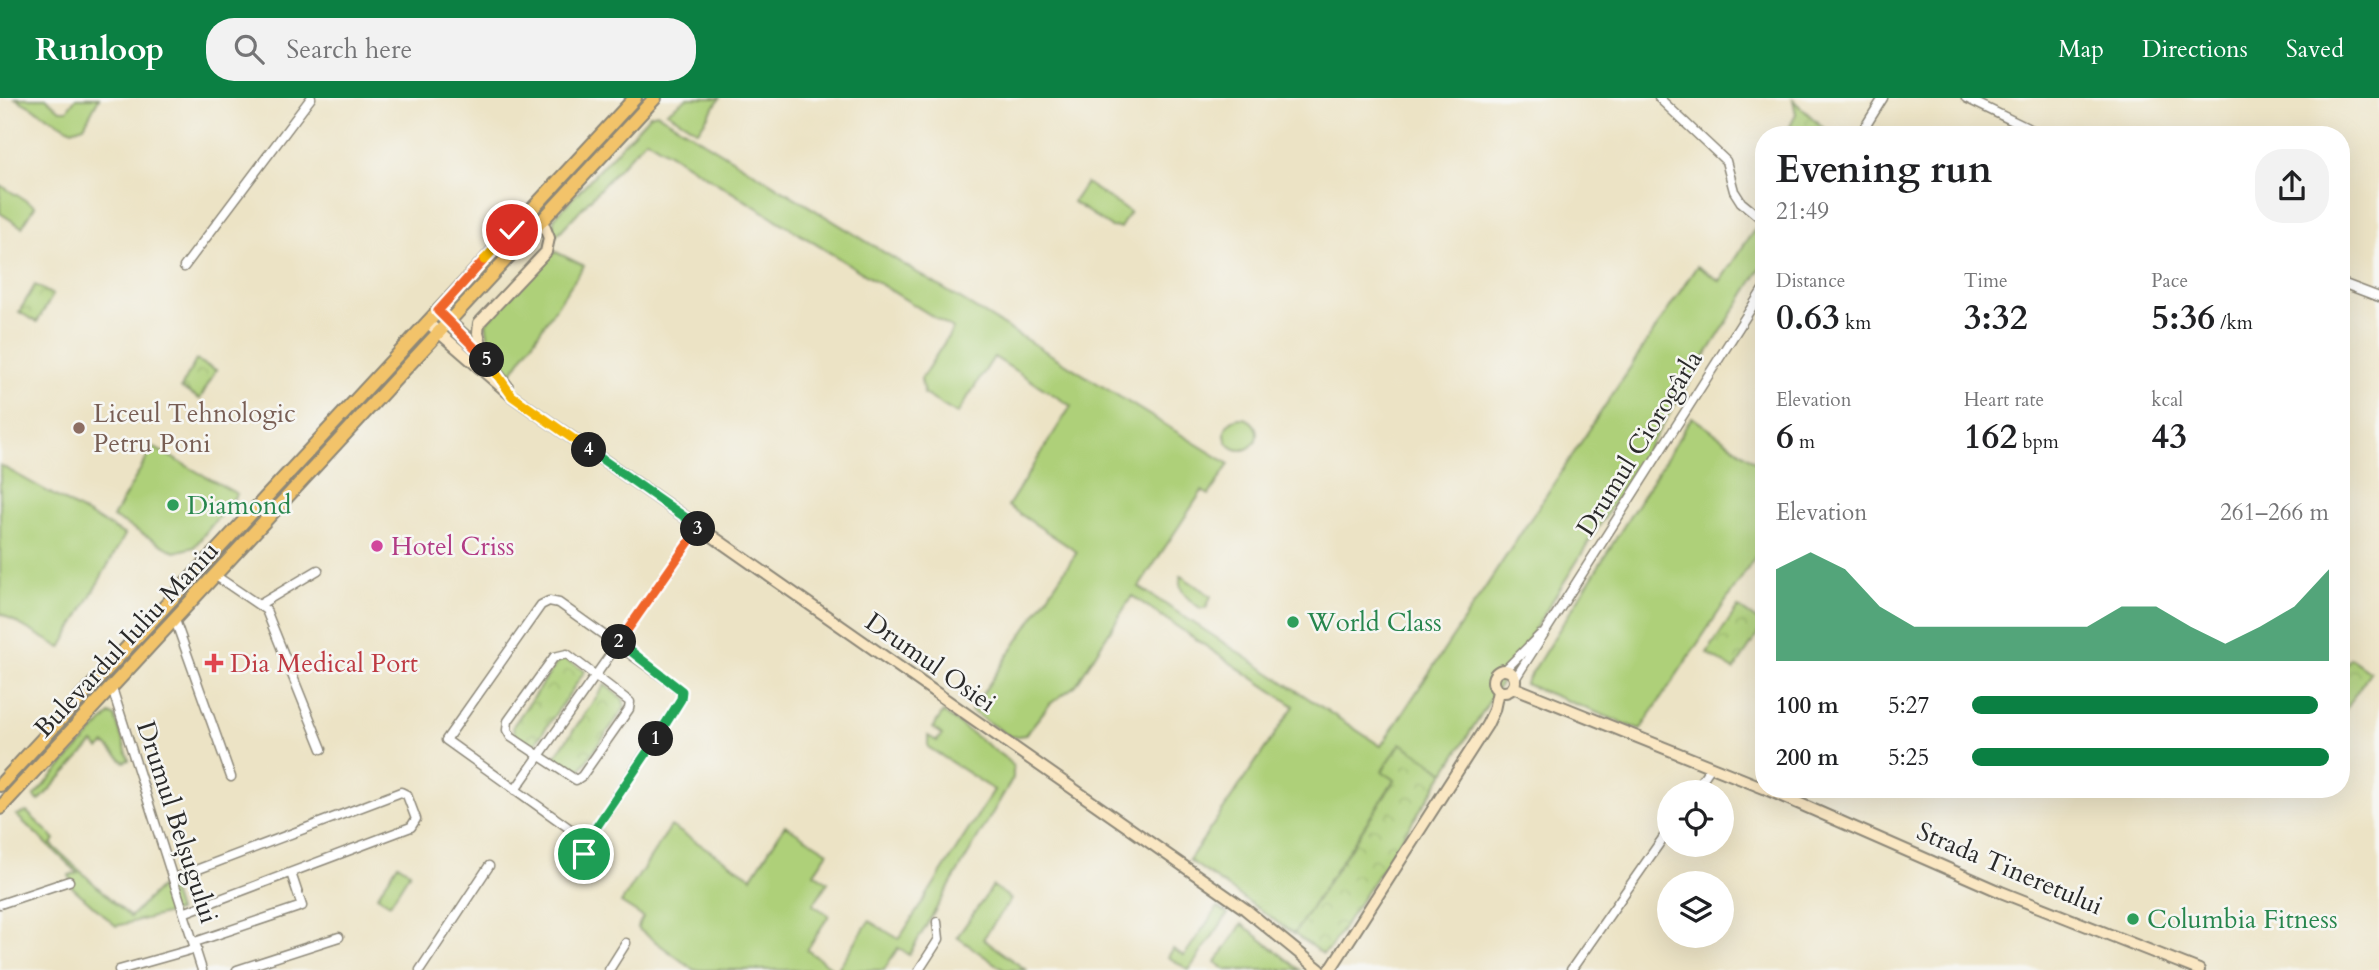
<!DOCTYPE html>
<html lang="en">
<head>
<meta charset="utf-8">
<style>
  body { margin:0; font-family:Cardo,serif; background:#f2f2f2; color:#202124; height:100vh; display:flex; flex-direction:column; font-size:26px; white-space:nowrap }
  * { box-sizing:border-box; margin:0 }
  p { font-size:23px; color:#757577 }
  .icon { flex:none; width:38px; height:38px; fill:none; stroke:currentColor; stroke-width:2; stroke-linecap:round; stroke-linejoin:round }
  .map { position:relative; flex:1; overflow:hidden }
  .details { position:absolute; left:1755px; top:28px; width:595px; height:672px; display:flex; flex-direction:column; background:#fff; border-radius:28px; box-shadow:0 7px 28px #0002 }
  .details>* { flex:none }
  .controls { position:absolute; left:1657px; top:682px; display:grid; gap:14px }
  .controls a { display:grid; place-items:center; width:77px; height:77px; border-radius:50%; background:#fff; box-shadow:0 7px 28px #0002; font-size:35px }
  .pin { position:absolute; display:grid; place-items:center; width:60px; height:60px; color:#fff; margin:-30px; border:4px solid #fff; border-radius:50%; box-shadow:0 2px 7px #0007 }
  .km { position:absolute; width:35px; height:35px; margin:-18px; border-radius:50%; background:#222; color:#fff; font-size:19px; line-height:35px; text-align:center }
  .round { display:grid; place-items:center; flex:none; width:74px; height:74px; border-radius:28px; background:#f2f2f2 }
  .summary { display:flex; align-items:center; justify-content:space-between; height:119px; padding:0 21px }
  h1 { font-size:38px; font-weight:600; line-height:52px }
  .figures { display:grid; grid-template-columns:repeat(3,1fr); gap:10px; height:119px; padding:7px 21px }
  .figures div { display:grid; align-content:center }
  .figures b { font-size:35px; font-weight:600 }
  .figures small { font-size:19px; font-weight:400 }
  .figures p { font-size:19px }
  .chart { height:196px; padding:14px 21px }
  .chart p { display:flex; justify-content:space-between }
  .chart svg { width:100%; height:126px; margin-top:7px; fill:#0b8043; opacity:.7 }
  ul { padding:0 21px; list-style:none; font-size:23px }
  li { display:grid; grid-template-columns:112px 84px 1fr; align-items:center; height:52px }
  li i { height:18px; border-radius:9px; background:#0b8043 }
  header { display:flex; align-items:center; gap:42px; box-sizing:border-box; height:98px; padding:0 35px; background:#0b8043; color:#fff }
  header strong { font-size:33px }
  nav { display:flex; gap:38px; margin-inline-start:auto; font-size:24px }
  .search { width:490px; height:63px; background:#f2f2f2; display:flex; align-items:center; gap:18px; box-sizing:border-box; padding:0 24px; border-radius:28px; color:#757577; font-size:26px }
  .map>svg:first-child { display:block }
  .grass { fill:#aed079; stroke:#6c7e52; stroke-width:2 }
  .park { fill:url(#park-crowns); stroke:#6c7e52; stroke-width:2 }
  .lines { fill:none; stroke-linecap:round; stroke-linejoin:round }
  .street-casing { stroke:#8c8778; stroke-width:11 }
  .secondary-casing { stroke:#8c8778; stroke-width:14 }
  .primary-casing { stroke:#8c8778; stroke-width:16 }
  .street { stroke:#fff; stroke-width:8 }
  .secondary { stroke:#fae7c3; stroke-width:10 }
  .primary { stroke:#f2c36a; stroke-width:12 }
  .split-1-casing { stroke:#fff; stroke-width:14 }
  .split-2-casing { stroke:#fff; stroke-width:14 }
  .split-3-casing { stroke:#fff; stroke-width:14 }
  .split-4-casing { stroke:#fff; stroke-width:14 }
  .split-5-casing { stroke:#fff; stroke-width:14 }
  .split-6-casing { stroke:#fff; stroke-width:14 }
  .split-7-casing { stroke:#fff; stroke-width:14 }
  .split-1 { stroke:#22a559; stroke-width:9 }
  .split-2 { stroke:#22a559; stroke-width:9 }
  .split-3 { stroke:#f0652b; stroke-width:9 }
  .split-4 { stroke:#22a559; stroke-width:9 }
  .split-5 { stroke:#f5b400; stroke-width:9 }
  .split-6 { stroke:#f0652b; stroke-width:9 }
  .split-7 { stroke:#f5b400; stroke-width:9 }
  .education-dot { fill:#8d6e63; stroke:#f6f6f2; stroke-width:2.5 }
  .leisure-dot { fill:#2e9e5b; stroke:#f6f6f2; stroke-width:2.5 }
  .hotel-dot { fill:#d1479c; stroke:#f6f6f2; stroke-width:2.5 }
  .health-dot { fill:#e0444e; stroke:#f6f6f2; stroke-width:2.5 }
  .labels { text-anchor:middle; stroke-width:5; stroke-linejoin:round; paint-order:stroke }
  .education-label { font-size:26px; fill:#785e54; stroke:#f6f6f2; text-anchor:start }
  .street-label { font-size:26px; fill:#2b2b2b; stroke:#f6f6f2 }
  .leisure-label { font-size:26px; fill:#27864d; stroke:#f6f6f2; text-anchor:start }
  .hotel-label { font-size:26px; fill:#b23c85; stroke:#f6f6f2; text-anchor:start }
  .health-label { font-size:26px; fill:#be3a42; stroke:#f6f6f2; text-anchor:start }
</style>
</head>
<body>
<header>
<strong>Runloop</strong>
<div class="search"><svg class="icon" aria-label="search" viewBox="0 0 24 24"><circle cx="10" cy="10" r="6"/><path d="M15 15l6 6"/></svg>Search here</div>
<nav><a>Map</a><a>Directions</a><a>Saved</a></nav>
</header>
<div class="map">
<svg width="2379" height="872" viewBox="0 0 2379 872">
  <defs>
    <pattern id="park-crowns" width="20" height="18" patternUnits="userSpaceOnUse" patternTransform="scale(1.75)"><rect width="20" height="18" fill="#aed079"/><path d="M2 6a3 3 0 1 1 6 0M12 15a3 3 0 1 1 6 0" fill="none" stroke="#96b369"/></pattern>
  </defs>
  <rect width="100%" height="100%" fill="#f6f6f2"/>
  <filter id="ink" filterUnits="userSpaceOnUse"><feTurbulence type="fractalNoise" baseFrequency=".0143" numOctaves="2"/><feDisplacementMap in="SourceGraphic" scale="14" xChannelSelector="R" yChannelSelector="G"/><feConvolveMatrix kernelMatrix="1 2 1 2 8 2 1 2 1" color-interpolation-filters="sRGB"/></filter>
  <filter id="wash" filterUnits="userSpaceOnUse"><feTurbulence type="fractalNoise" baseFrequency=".00686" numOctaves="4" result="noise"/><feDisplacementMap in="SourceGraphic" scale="28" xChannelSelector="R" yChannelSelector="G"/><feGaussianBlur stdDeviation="1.57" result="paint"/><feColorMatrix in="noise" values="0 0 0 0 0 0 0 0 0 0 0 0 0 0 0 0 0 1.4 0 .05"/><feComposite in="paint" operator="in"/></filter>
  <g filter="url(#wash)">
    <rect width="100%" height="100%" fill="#ece3c5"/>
    <path class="grass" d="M15,0H46L60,12H67L76,0H99L84,28L72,32Z
      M687,0H720L698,33L667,14Z
      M657,15L1229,366L1209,397L1202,393L1139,489L1381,648L1697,168L1720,183L1760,123L1764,125V165L1445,674L1400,646L1395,681L1294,836L1189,762L1294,608L1132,498L1076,587L1050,606L1025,637L1011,639L971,613L1077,454L1008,408L1071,308L994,259L957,316L924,296L921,281L953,231L646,41L556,138L553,135L554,120L650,17Z
      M1086,85L1130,114L1120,130L1111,129L1073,104Z
      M0,87L35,108L22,129L0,115Z
      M556,154L584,168L511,276L489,244L486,225L548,158Z
      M1692,319L1764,370V446L1640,632L1525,586Z
      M1225 336a16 16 0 1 1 32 0a16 16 0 1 1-32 0Z
      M153,349L237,396L194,449L175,454L113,419Z
      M0,367L125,437L61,550L0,515Z
      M1181,478L1211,498L1206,510H1200C1189,502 1176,492 1181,478Z
      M943,614L1009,663L1013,668V680L909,857L898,850L884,872H837L869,823L899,841L994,692L928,649V638L937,643L942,637L933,630Z
      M110,616L115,619L129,662L124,664L105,646L99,651L93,645L39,703L34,698Z
      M27,714L55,741L51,746L130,819L162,787L171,791L178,813L116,828L72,789L69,777L78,775L16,717Z
      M785,727L828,754L814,775L828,784L813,807L829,817L807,852L835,872H694L637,830L643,819L621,805L671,728L752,779Z
      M398,766L410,774L390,806L377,798Z
      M993,788L1011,801L983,841L1026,872H1004L957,839Z
      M1218,809L1228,816L1189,872L1168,859L1173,851L1184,858Z
      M1242,826L1300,872H1226L1216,864Z"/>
    <path class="park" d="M1793,2L1831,37H1786L1796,16Z
      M35,187L53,197L37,224L19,214Z
      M196,262L216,272L200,301L181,290Z
      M1738,509L1764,527L1734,572L1707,555Z
      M2350,560L2370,574L2342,616V573Z
      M564,561L585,573L532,650L514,637L513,628L559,562Z
      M605,587L623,601L625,609L578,675L573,676L552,663Z
      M1401,645L1445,674L1329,851L1323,856L1294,836L1395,682L1382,673Z"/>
  </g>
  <g filter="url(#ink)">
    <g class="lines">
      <g class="street-casing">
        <path id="street" d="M1659,0L1726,63L1734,93L1741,104L1764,123
          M1966,0L2042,37
          M1860,37L1883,0
          M184,169L311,0
          M2342,185L2379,199
          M216,478L266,512L322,651
          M259,507L318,472
          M175,522L231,679
          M567,556L630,604L629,611L582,678L576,682L511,639L507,632L508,623L554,559Z
          M1505,572L1540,537
          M1515,581L1764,190
          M112,590L202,872
          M515,692L700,429
          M1693,695L1711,669
          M570,758L584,756L587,743L446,642L541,507L549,503L559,505L682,593L681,601L587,743
          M175,780L401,694L407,697L416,721L411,729L186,814
          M0,806L69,783
          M195,844L302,808L291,775
          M119,872L197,850
          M237,872L339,839
          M420,872L489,768
          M609,872L626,845
          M919,872L939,841L937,824
          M1571,872L1670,730"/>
      </g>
      <g class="secondary-casing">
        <path id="secondary" d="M438,213L475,247L507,288
          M427,224L512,298L1245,811L1320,872
          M484,258L478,235L479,225L546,154L549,140L542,123
          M1493 583a11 11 0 1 1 22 0a11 11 0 1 1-22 0Z
          M1513,589L1764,690
          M1766,691L2001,794L2199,872
          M1330,872L1487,627L1494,612L1498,593"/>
      </g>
      <g class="primary-casing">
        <path id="primary" d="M0,687L635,0
          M0,710L655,0"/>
      </g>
      <use href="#street" class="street"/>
      <use href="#secondary" class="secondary"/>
      <use href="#primary" class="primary"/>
    </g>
  </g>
  <g class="lines" filter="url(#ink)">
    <g class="split-1-casing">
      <path id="split-1" d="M584,756L587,743L656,641"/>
    </g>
    <g class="split-2-casing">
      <path id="split-2" d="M619,544L682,593L681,601L656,641"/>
    </g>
    <g class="split-3-casing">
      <path id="split-3" d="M619,544L698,431"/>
    </g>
    <g class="split-4-casing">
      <path id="split-4" d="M589,352L699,429L698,431"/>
    </g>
    <g class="split-5-casing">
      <path id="split-5" d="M487,262L512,298L589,352"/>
    </g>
    <g class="split-6-casing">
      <path id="split-6" d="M484,162L438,213L487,262"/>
    </g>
    <g class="split-7-casing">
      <path id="split-7" d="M484,162L512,132"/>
    </g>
    <use href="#split-1" class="split-1"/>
    <use href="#split-2" class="split-2"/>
    <use href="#split-3" class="split-3"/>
    <use href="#split-4" class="split-4"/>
    <use href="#split-5" class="split-5"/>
    <use href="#split-6" class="split-6"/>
    <use href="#split-7" class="split-7"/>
  </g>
  <circle class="education-dot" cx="79" cy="330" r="7"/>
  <g class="leisure-dot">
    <circle cx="173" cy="407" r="7"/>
    <circle cx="1293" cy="524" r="7"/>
    <circle cx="2133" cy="821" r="7"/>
  </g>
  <circle class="hotel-dot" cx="377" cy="448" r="7"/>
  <path class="health-dot" d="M210.5 554.5h7v7h7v7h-7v7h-7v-7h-7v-7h7z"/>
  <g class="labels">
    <g class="education-label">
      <text x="93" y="324">Liceul Tehnologic<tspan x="93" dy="30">Petru Poni</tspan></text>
    </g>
    <g class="street-label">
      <text transform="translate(1639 345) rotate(-58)" y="9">Drumul Ciorogârla</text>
      <text transform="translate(126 541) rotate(-47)" y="9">Bulevardul Iuliu Maniu</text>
      <text transform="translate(931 564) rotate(35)" y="9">Drumul Osiei</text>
      <text transform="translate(178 724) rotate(72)" y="9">Drumul Belșugului</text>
      <text transform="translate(2010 770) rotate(23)" y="9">Strada Tineretului</text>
    </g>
    <g class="leisure-label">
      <text x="187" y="416">Diamond</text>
      <text x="1307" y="533">World Class</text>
      <text x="2147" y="830">Columbia Fitness</text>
    </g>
    <g class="hotel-label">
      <text x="391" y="457">Hotel Criss</text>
    </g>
    <g class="health-label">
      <text x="230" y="574">Dia Medical Port</text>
    </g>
  </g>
</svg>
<div class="controls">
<a><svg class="icon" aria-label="locate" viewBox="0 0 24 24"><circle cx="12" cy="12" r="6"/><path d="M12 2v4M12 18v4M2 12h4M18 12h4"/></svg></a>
<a><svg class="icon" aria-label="layers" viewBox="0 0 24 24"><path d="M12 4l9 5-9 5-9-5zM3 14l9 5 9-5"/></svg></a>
</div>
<div class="pin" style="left:584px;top:756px;background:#1e9e55"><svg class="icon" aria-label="arrive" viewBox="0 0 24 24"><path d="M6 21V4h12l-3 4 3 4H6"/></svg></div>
<div class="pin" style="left:512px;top:132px;background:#d93025"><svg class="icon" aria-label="check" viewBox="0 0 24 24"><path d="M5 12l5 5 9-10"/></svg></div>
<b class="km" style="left:656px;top:641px">1</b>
<b class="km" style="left:619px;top:544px">2</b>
<b class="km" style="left:698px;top:431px">3</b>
<b class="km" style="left:589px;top:352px">4</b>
<b class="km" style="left:487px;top:262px">5</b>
<section class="details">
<div class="summary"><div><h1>Evening run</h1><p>21:49</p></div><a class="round"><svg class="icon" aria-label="share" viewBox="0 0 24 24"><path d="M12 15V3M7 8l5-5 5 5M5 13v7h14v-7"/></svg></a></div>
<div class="figures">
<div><p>Distance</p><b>0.63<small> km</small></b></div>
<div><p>Time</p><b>3:32</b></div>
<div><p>Pace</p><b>5:36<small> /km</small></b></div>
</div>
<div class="figures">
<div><p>Elevation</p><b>6<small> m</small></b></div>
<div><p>Heart rate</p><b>162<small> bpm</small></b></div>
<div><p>kcal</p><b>43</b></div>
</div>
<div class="chart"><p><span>Elevation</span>261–266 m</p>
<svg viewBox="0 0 160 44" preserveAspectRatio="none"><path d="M0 44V12L10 6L20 12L30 25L40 32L50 32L60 32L70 32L80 32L90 32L100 25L110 25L120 32L130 38L140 32L150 25L160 12V44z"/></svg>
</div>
<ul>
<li><b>100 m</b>5:27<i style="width:97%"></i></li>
<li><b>200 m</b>5:25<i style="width:100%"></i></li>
</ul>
</section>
</div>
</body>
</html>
